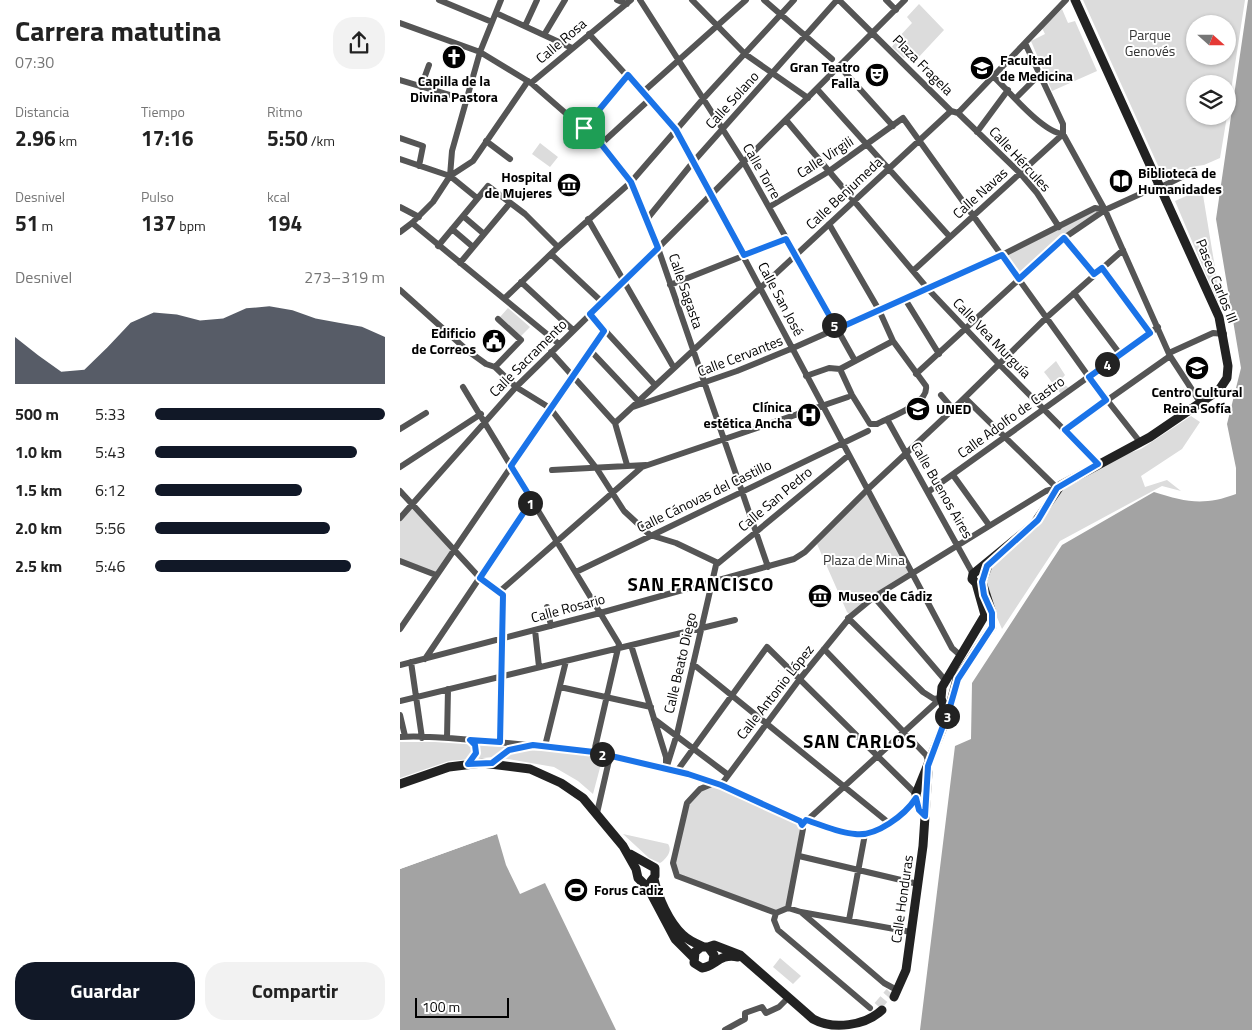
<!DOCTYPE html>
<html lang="es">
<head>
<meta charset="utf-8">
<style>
  body { margin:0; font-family:"Titillium Web",sans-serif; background:#f2f2f2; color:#222; height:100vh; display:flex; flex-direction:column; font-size:19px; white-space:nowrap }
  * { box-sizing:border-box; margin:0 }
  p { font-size:16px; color:#767676 }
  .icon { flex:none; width:28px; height:28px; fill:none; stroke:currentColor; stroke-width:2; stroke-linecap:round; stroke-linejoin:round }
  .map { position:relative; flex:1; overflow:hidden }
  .drawer { display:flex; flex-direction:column; background:#fff; width:400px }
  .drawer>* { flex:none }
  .needle { width:32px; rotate:111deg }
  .buttons { position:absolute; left:786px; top:15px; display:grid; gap:10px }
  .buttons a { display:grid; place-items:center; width:50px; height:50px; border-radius:50%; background:#fff; box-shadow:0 1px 4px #0004; font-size:25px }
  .scale { position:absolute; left:15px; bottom:12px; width:94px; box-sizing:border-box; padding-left:5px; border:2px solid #000; border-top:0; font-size:14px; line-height:18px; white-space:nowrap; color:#000; -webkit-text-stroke:4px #fff; paint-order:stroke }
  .pin { position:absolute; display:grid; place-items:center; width:42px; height:42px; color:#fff; margin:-21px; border-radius:10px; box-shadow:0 2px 8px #0006 }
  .km { position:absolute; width:25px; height:25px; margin:-12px; border-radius:50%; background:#222; color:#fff; font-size:14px; line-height:25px; text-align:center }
  .round { display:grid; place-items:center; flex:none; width:52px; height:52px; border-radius:20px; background:#f2f2f2 }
  .overview { display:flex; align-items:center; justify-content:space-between; height:85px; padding:0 15px }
  h1 { font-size:28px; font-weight:700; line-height:38px }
  .figures { display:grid; grid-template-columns:repeat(3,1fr); gap:8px; height:85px; padding:5px 15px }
  .figures div { display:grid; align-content:center }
  .figures b { font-size:21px; font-weight:700 }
  .figures small { font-size:14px; font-weight:400 }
  .figures p { font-size:14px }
  .chart { height:140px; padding:10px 15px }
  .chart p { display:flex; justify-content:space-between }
  .chart svg { width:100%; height:90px; margin-top:5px; fill:#111827; opacity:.7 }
  .primary-button { display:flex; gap:10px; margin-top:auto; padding:10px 15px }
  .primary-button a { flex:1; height:58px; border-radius:20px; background:#111827; color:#fff; font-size:20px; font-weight:700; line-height:58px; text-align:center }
  .primary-button a+a { background:#f2f2f2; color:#222 }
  ul { padding:0 15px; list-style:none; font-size:16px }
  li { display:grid; grid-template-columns:80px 60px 1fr; align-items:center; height:38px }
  li i { height:12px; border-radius:6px; background:#111827 }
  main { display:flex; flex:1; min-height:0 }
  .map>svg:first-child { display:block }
  .green { fill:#dcdcdc; fill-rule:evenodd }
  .water { fill:#a3a3a3 }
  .pier { fill:#fff }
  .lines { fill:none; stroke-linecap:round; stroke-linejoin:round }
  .secondary-tunnel { stroke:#d9d9d9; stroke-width:9; stroke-dasharray:9 4.5; stroke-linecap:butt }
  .street { stroke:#555; stroke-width:6 }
  .secondary { stroke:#222; stroke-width:9 }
  .route-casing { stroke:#fff; stroke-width:10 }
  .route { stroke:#1a73e8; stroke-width:6 }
  .labels { text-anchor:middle; stroke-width:4; stroke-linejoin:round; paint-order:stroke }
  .park-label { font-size:14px; fill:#333; stroke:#fff }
  .street-label { font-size:14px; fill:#000; stroke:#fff }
  .poi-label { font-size:14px; font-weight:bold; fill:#000; stroke:#fff; text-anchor:start }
  .district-label { font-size:19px; font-weight:bold; letter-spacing:1px; fill:#000; stroke:#fff }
</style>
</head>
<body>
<main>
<section class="drawer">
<div class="overview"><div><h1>Carrera matutina</h1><p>07:30</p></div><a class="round"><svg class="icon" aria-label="share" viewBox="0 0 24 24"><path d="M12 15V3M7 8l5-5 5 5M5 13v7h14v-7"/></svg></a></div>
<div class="figures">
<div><p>Distancia</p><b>2.96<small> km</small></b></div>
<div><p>Tiempo</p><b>17:16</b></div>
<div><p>Ritmo</p><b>5:50<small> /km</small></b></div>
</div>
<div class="figures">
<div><p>Desnivel</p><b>51<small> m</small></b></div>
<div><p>Pulso</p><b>137<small> bpm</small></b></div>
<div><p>kcal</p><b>194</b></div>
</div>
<div class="chart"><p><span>Desnivel</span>273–319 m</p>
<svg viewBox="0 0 160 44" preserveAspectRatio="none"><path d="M0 44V21L10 30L20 38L30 37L40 26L50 14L60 9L70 10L80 13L90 12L100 7L110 6L120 8L130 12L140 14L150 16L160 21V44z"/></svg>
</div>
<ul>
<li><b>500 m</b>5:33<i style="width:100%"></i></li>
<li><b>1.0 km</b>5:43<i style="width:88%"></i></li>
<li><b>1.5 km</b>6:12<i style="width:64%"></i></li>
<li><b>2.0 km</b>5:56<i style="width:76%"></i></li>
<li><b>2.5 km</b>5:46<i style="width:85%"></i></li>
</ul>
<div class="primary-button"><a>Guardar</a><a>Compartir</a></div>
</section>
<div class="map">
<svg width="852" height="1030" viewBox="0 0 852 1030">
  <rect width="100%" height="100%" fill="#fff"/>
  <path class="green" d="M683,0H845L828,110V84H795V116H827L820,158L804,165L790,167L783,173L765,181ZM795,24H828V56H795Z
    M519,4L544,30L517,59L510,52L504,58L492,47L497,39L512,23L507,17Z
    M662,9L668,23L675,21L697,71L652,91L631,41L645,34L642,28Z
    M140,143L158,157L150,167L132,154Z
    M802,189L821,304L819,305L775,201Z
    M695,208L705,210L664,238L619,279L602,255Z
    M108,308L130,327L121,336L100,317Z
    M656,361L665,375L660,381L669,388L661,394L644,372Z
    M791,416L800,422L782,449L741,476L745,487L767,480L781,491L762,486L660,541L602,629L590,601L585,575L642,520L656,497L667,486L718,457L741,449Z
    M468,489L512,573L451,616L447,612L417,544Z
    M8,505L53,547L37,578L0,564V514Z
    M0,742H35L108,747L94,757L49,761L0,778Z
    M117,750L153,751L195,756L201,764L193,794L178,781L154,767L102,758L103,755Z
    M314,783L400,821L403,829L388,908L376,913L278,878L273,863L290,798Z
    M223,834L268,844C273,851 266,859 260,863L249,858Z
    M380,958L401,976L393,984L373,967Z"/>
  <path class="water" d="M848,0H852V1030H520L555,746L571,739L572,683L662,545L754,492C785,502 804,506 836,494V468L827,424L841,368L816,219Z
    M97,834L106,865L120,894L145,883L216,1030H0V869Z"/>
  <path class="pier" d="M95,832L97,834L0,869V866Z"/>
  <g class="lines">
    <path class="secondary-tunnel" d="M478,1006L490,992"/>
    <path class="street" d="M39,0L92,22
      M217,0L227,4
      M240,0L343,161L454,359
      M292,0L345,54L408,98
      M364,0L432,59
      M439,0L551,111L558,113L620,173L637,193L659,227
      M486,0L496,10
      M96,13L172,48
      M0,23L80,52L131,83L201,144L231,182L258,248L368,567
      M125,26L137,0
      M189,34L276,130L552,648L561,656
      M144,35L165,0
      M625,43L663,124V134
      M440,67L493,126
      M593,76C609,91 642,132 663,134L705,210L770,356L800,402
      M0,80L67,100
      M131,83L231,0
      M21,87L29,65
      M417,89L550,237
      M243,92L346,0
      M616,98L640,74
      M558,113L666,0
      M386,120L528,289L599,364L698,464
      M183,128L228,75
      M577,132L608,90
      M0,138L23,146L19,166
      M86,141L110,159
      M201,144L250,99
      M0,159L50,176L77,198
      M50,176L73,161L128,81
      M761,187L794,171
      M0,207L19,217
      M369,207L428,172L503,118L689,377L740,442
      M63,216L84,234
      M188,219L274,368
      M247,219L294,161L437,0
      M12,223L159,344
      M429,224L479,310L493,341
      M52,229L73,247
      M0,232L12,223L33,202L50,176L52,151L80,52L101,0
      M664,238L693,274
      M38,246L88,186L125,214L158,247
      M151,254L202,302
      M60,263L110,203
      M702,268L750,333
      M514,270L663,134
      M121,282L173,330
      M270,285L386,239
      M0,290L68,351L86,364L95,367L116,387L150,408L197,469L224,511L250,535L276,543L318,563
      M674,293L720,354
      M105,298L158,247L231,182L303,99L394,0
      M505,299L539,354
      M190,314L255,385
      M493,341L526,386C529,404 490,417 477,424H470L452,395L440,369Z
      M190,350L239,402
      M151,352L215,423L227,465
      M769,353L813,333L824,334
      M95,367L121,340L98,319
      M516,374L664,238L705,210L760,185
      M406,376L429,368L440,369
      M63,387L219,644L194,752
      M541,395L553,409
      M565,398L657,488
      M233,407L337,371L393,348L602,255L695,208L705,210
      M487,419L573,574
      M215,423L551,111
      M0,429L26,413
      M665,430L770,356
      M0,467L81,414
      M152,470L246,465
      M553,475L589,525
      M0,491L80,578L103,595L101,742
      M528,492L758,327
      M0,518L116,387L258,248L505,0
      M0,561L36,575
      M176,572L468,431
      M99,592L242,467L448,397
      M474,597L545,680
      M147,607L151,626
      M448,618L523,692L534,699L540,698
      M0,629L204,331
      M135,630L139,667
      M231,645L266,757V763
      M424,649L526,755L529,763
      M25,659L132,500
      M11,662L22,738
      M293,664L489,823
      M0,665L200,613L394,559L405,552L468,489L547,415L646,318L723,250
      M160,687L251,707
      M0,701L335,620
      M0,715L5,736
      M254,719L327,774
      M0,737C27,735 56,739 83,741C162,747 239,758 314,783
      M47,738L48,689
      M145,746L166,661
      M92,763L109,750L123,747
      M68,764L77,753L75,745L70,740
      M266,769L277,734L316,565L449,455
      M277,771L367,647L516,794
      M314,783L334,790L400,821L403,829L388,908L376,913L277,876L273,863L287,803L300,789Z
      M321,785L399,680L451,616L474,597L646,491L657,488
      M197,813L210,756
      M406,820C422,825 439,832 455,834C476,837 505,815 516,798
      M402,825L541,698
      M399,856L518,884
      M388,908L401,912L484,983L495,989
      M401,912L511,932
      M376,913L374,920L378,930L470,1008
      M449,920L465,834
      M325,1030L345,1019V1013L362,1007L366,1013L379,1007L388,998"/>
    <path class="secondary" d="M547,717L541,698L542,687L585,615L576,583L572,579L573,574L634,524L661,485L750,437L819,390L827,378L828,366L819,317L675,0
      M0,784L49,767L82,763L130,769L161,783L183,798L223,846L236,869L238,878L248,888L275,939L293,957
      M525,816L517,805L516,794L547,717L557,679L592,627V613L582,582L589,563
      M230,854L255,868V876L251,881
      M254,879C258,897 269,922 283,935C289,941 297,944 304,947
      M308,947L314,945L340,955L413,1019C433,1030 465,1026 482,1010
      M313,962L314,955L308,947H301L295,952L294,963L302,968C316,966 319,953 338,957
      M494,997L506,970L523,846L528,772"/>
  </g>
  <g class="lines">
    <g class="route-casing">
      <path id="route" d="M228,75L276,130L344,255L386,239L437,329L602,255L619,279L664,238L694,274L702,268L750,333L689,377L706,400L665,430L698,464L657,488L638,520L587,566L582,582L584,595L592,613V627L558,679L550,707L528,766L525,816L519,810L516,798C505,815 476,837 455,834C439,833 422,825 406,820L402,825L400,821L321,785L288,774L194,752L133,745L109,750L92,763L68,764L76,753L75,745L70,740L100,742L103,595L80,578L132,500L111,466L204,331L190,314L258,248L231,182L201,144L184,128Z"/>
    </g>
    <use href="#route" class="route"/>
  </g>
  <defs>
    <g id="church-disc" transform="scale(1.25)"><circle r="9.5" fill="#000" stroke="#fff"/><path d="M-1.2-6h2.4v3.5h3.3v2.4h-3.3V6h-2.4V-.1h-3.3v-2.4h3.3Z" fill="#fff"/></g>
    <g id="university-disc" transform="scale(1.25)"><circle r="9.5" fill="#000" stroke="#fff"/><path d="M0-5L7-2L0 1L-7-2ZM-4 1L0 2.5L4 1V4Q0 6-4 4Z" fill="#fff"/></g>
    <g id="theatre-disc" transform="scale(1.25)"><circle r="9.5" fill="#000" stroke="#fff"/><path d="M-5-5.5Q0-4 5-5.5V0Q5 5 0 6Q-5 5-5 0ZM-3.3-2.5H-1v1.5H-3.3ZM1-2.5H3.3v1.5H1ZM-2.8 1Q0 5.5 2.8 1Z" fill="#fff"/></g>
    <g id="library-disc" transform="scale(1.25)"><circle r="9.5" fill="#000" stroke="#fff"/><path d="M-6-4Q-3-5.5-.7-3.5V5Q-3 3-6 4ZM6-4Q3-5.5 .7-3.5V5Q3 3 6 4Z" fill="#fff"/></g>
    <g id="museum-disc" transform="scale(1.25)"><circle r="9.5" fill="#000" stroke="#fff"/><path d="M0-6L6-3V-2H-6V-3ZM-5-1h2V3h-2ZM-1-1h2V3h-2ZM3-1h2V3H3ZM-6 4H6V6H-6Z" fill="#fff"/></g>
    <g id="civic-disc" transform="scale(1.25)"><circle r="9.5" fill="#000" stroke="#fff"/><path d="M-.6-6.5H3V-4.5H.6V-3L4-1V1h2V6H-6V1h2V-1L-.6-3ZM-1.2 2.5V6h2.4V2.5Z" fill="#fff"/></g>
    <g id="hospital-disc" transform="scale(1.25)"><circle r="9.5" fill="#000" stroke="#fff"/><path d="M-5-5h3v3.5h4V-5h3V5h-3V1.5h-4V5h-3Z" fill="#fff"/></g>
    <g id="stadium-disc" transform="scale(1.25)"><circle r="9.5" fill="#000" stroke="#fff"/><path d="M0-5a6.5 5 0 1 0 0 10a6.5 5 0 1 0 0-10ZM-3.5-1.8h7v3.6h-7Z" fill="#fff"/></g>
  </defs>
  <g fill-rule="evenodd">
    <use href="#church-disc" x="54" y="57"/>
    <use href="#university-disc" x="582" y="68"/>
    <use href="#theatre-disc" x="477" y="75"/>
    <use href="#library-disc" x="721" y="181"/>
    <use href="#museum-disc" x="169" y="185"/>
    <use href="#civic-disc" x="94" y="341"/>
    <use href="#university-disc" x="797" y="368"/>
    <use href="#university-disc" x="518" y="409"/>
    <use href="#hospital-disc" x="409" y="415"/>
    <use href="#museum-disc" x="420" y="596"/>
    <use href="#stadium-disc" x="176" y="890"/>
  </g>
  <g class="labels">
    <g class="park-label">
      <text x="750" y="40">Parque<tspan x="750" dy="16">Genovés</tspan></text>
      <text x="464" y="565">Plaza de Mina</text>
    </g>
    <g class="street-label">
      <text transform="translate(161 41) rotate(-40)" y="5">Calle Rosa</text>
      <text transform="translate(523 65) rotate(45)" y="5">Plaza Fragela</text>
      <text transform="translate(332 100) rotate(-48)" y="5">Calle Solano</text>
      <text transform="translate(425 157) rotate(-33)" y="5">Calle Virgili</text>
      <text transform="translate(620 159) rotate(47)" y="5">Calle Hércules</text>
      <text transform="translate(362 171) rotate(60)" y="5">Calle Torre</text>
      <text transform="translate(444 193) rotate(-43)" y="5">Calle Benjumeda</text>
      <text transform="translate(580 193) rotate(-42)" y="5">Calle Navas</text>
      <text transform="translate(817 281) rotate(68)" y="5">Paseo Carlos III</text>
      <text transform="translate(286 291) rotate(71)" y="5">Calle Sagasta</text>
      <text transform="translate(381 299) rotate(62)" y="5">Calle San José</text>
      <text transform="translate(592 338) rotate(46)" y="5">Calle Vea Murguía</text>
      <text transform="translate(340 356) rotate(-21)" y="5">Calle Cervantes</text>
      <text transform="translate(128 358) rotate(-45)" y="5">Calle Sacramento</text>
      <text transform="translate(611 417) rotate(-36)" y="5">Calle Adolfo de Castro</text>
      <text transform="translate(542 490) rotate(60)" y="5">Calle Buenos Aires</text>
      <text transform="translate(304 496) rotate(-26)" y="5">Calle Cánovas del Castillo</text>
      <text transform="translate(375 499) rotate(-40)" y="5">Calle San Pedro</text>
      <text transform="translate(168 608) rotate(-15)" y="5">Calle Rosario</text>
      <text transform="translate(280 663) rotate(-77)" y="5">Calle Beato Diego</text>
      <text transform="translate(375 692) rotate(-52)" y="5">Calle Antonio López</text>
      <text transform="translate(502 899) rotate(-82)" y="5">Calle Honduras</text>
    </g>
    <g class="poi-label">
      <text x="600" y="65">Facultad<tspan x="600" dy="16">de Medicina</tspan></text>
      <text x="460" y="72" text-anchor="end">Gran Teatro<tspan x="460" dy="16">Falla</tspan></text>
      <text x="54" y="86" text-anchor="middle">Capilla de la<tspan x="54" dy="16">Divina Pastora</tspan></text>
      <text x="738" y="178">Biblioteca de<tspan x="738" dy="16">Humanidades</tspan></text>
      <text x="152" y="182" text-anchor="end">Hospital<tspan x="152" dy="16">de Mujeres</tspan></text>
      <text x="76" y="338" text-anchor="end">Edificio<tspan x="76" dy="16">de Correos</tspan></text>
      <text x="797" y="397" text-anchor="middle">Centro Cultural<tspan x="797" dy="16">Reina Sofía</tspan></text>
      <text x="392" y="412" text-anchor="end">Clínica<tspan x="392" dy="16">estética Ancha</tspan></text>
      <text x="536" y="414">UNED</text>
      <text x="438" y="601">Museo de Cádiz</text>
      <text x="194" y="895">Forus Cadiz</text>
    </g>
    <g class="district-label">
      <text x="301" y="591">SAN FRANCISCO</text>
      <text x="460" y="748">SAN CARLOS</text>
    </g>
  </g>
</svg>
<div class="buttons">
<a><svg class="needle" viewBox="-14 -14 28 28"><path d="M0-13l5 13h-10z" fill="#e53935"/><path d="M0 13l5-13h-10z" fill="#767676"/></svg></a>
<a><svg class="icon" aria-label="layers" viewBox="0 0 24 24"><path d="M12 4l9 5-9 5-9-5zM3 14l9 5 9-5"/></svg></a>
</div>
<div class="scale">100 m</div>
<div class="pin" style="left:184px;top:128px;background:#1e9e55"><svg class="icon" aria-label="arrive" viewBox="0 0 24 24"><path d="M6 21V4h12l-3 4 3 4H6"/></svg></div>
<b class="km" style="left:130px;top:503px">1</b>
<b class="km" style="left:202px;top:754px">2</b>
<b class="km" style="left:547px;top:716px">3</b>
<b class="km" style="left:707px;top:364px">4</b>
<b class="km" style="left:434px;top:325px">5</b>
</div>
</main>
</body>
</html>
